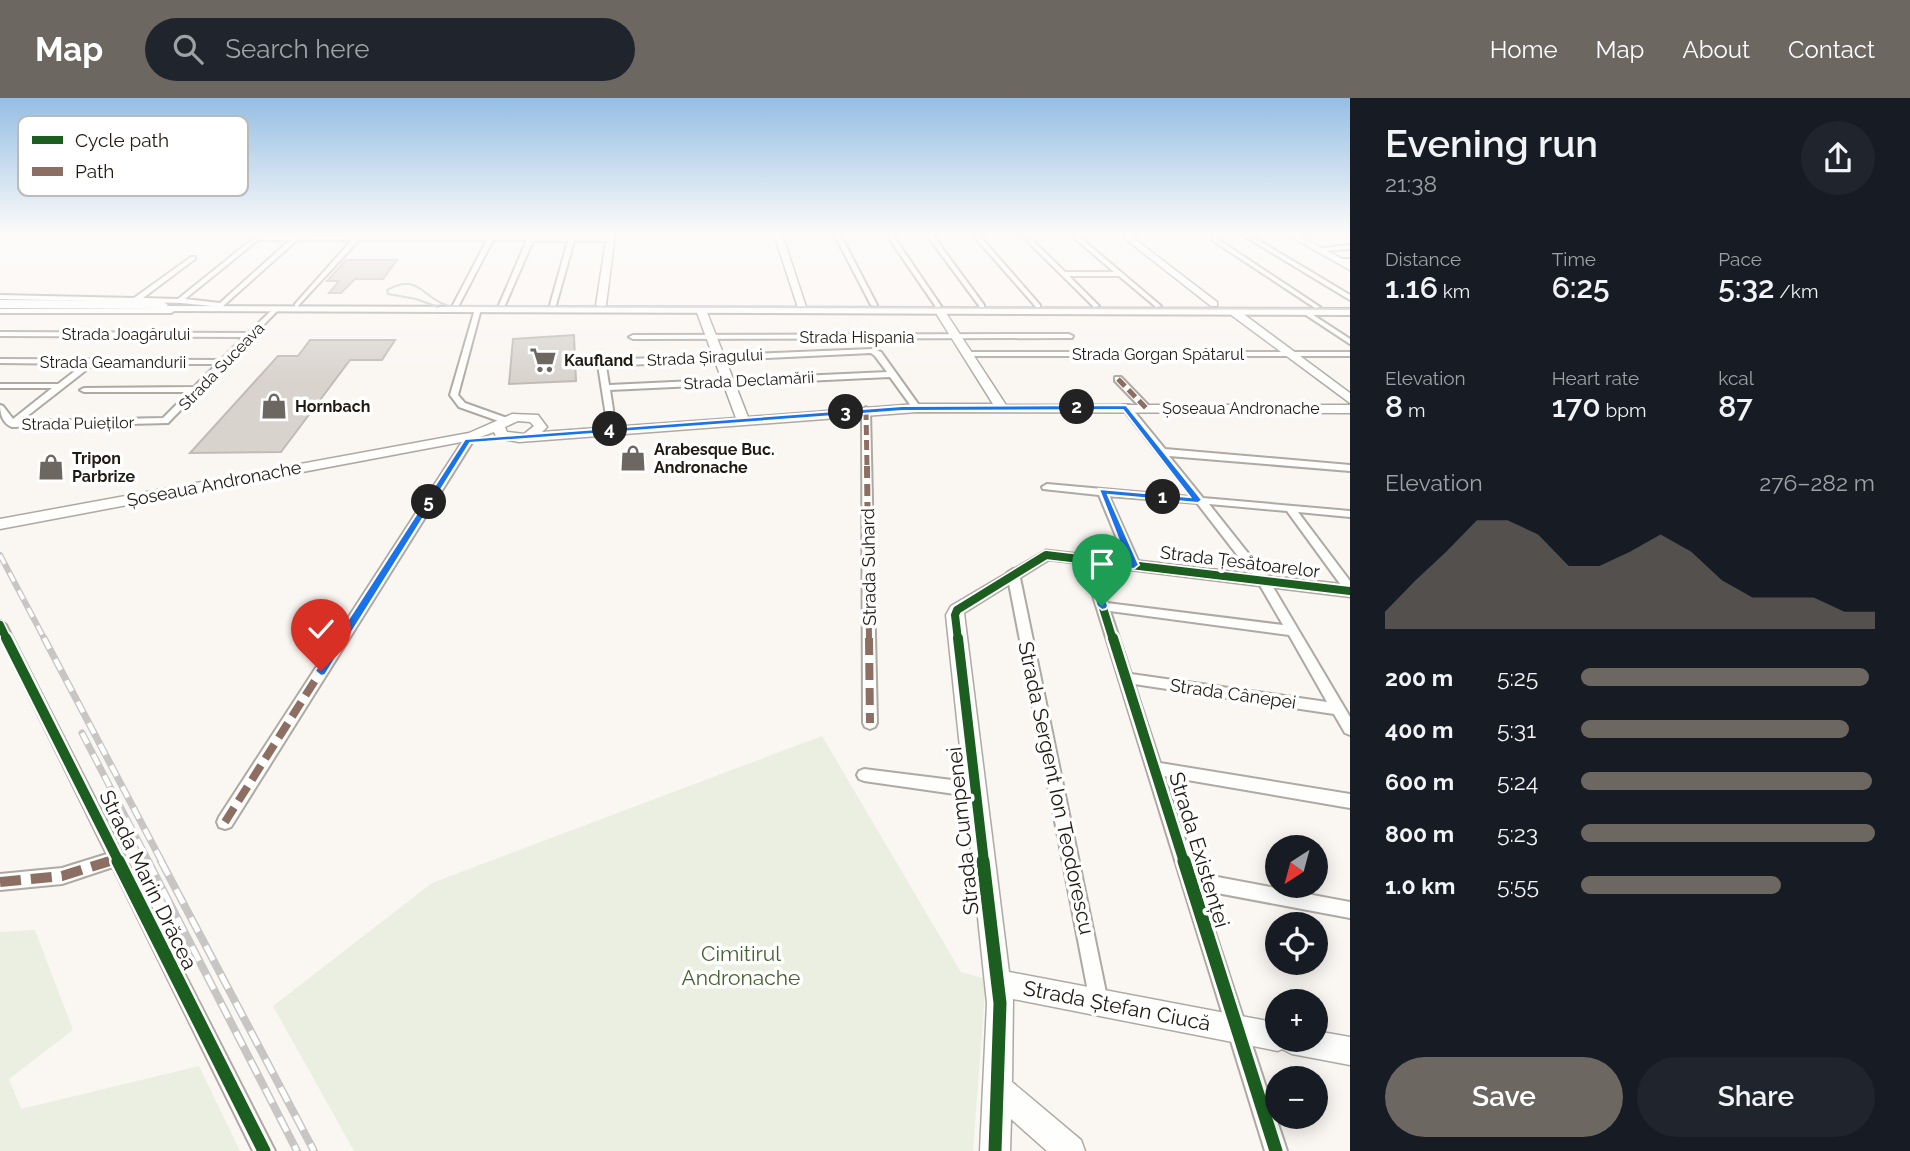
<!DOCTYPE html>
<html lang="en">
<head>
<meta charset="utf-8">
<style>
  body { margin:0; font-family:Raleway,sans-serif; background:#20242c; color:#f1f3f6; height:100vh; display:flex; flex-direction:column; font-size:26px; white-space:nowrap }
  * { box-sizing:border-box; margin:0 }
  p { font-size:23px; color:#9ea1a6 }
  .icon { flex:none; width:38px; height:38px; fill:none; stroke:currentColor; stroke-width:2; stroke-linecap:round; stroke-linejoin:round }
  .map { position:relative; flex:1; overflow:hidden }
  .sheet { display:flex; flex-direction:column; background:#171b24; width:560px }
  .sheet>* { flex:none }
  .needle { width:46px; rotate:216deg }
  .tools { position:absolute; left:1265px; top:737px; display:grid; gap:14px }
  .tools a { display:grid; place-items:center; width:63px; height:63px; border-radius:50%; background:#171b24; box-shadow:0 4px 18px #0003; font-size:35px }
  .pin { position:absolute; display:grid; place-items:center; width:60px; height:60px; color:#fff; margin:-72px -30px; border-radius:50% 50% 50% 0; rotate:-45deg; box-shadow:0 0 7px #0007 }
  .pin .icon { rotate:45deg }
  .km { position:absolute; width:35px; height:35px; margin:-18px; border-radius:50%; background:#222; color:#fff; font-size:19px; line-height:35px; text-align:center }
  .round { display:grid; place-items:center; flex:none; width:74px; height:74px; border-radius:37px; background:#20242c }
  .headline { display:flex; align-items:center; justify-content:space-between; height:119px; padding:0 35px }
  h1 { font-size:38px; font-weight:600; line-height:52px }
  .figures { display:grid; grid-template-columns:repeat(3,1fr); gap:10px; height:119px; padding:7px 35px }
  .figures div { display:grid; align-content:center }
  .figures b { font-size:30px; font-weight:600 }
  .figures small { font-size:19px; font-weight:400 }
  .figures p { font-size:19px }
  .chart { height:196px; padding:14px 35px }
  .chart p { display:flex; justify-content:space-between }
  .chart svg { width:100%; height:126px; margin-top:7px; fill:#6d6761; opacity:.7 }
  .cta { display:flex; gap:14px; margin-top:auto; padding:14px 35px }
  .cta a { flex:1; height:80px; border-radius:42px; background:#6d6761; color:#fff; font-size:28px; font-weight:600; line-height:80px; text-align:center }
  .cta a+a { background:#20242c; color:#f1f3f6 }
  ul { padding:0 35px; list-style:none; font-size:23px }
  li { display:grid; grid-template-columns:112px 84px 1fr; align-items:center; height:52px }
  li i { height:18px; border-radius:9px; background:#6d6761 }
  header { display:flex; align-items:center; gap:42px; box-sizing:border-box; height:98px; padding:0 35px; background:#6d6761; color:#fff }
  header strong { font-size:33px }
  nav { display:flex; gap:38px; margin-inline-start:auto; font-size:24px }
  .search { width:490px; height:63px; background:#20242c; display:flex; align-items:center; gap:18px; box-sizing:border-box; padding:0 24px; border-radius:38px; color:#9ea1a6; font-size:26px }
  main { display:flex; flex:1; min-height:0 }
  .map>svg:first-child { display:block }
  .green { fill:#eaefe1 }
  .building { fill:#d8d3cd; stroke:#c0bbb6; stroke-width:2 }
  .lines { fill:none; stroke-linecap:round; stroke-linejoin:round }
  .street-casing { stroke:#aea9a3; stroke-width:4 }
  .secondary-casing { stroke:#aea9a3; stroke-width:3 }
  .primary-casing { stroke:#aea9a3; stroke-width:4 }
  .highway-casing { stroke:#aea9a3; stroke-width:3 }
  .street { fill:#fefefd; fill-rule:evenodd }
  .secondary { fill:#fefefd; fill-rule:evenodd }
  .primary { fill:#fefefd; fill-rule:evenodd }
  .highway { fill:#fefefd; fill-rule:evenodd }
  .tram { stroke:#c7c6c5; stroke-width:2 }
  .rail-far2-casing { stroke:#c7c6c5; stroke-width:6 }
  .rail-far1-casing { stroke:#c7c6c5; stroke-width:7 }
  .rail-casing { stroke:#c7c6c5; stroke-width:8 }
  .rail-far2 { stroke:#fff; stroke-width:3.5; stroke-dasharray:10; stroke-linecap:butt }
  .rail-far1 { stroke:#fff; stroke-width:4.5; stroke-dasharray:12; stroke-linecap:butt }
  .rail { stroke:#fff; stroke-width:5; stroke-dasharray:16; stroke-linecap:butt }
  .quiet-far3 { stroke:#8d6e63; stroke-width:5; stroke-dasharray:10 5; stroke-linecap:butt }
  .quiet-far2 { stroke:#8d6e63; stroke-width:6; stroke-dasharray:12 6; stroke-linecap:butt }
  .quiet-far1 { stroke:#8d6e63; stroke-width:8; stroke-dasharray:17 8; stroke-linecap:butt }
  .quiet { stroke:#8d6e63; stroke-width:10; stroke-dasharray:21 10; stroke-linecap:butt }
  .cycleway-far2-casing { stroke:#fff; stroke-width:11 }
  .cycleway-far1-casing { stroke:#fff; stroke-width:15 }
  .cycleway-casing { stroke:#fff; stroke-width:18 }
  .cycleway-far2 { stroke:#1b5e20; stroke-width:8 }
  .cycleway-far1 { stroke:#1b5e20; stroke-width:10 }
  .cycleway { stroke:#1b5e20; stroke-width:13 }
  .route { fill:#1a73e8; stroke:#fff; stroke-width:2 }
  .labels { text-anchor:middle; stroke-width:7; stroke-linejoin:round; paint-order:stroke }
  .far-street-label { font-size:16px; fill:#211a13; stroke:#fff }
  .far-poi-label { font-size:16px; font-weight:bold; fill:#211a13; stroke:#fff; text-anchor:start }
  .street-label { font-size:18px; fill:#211a13; stroke:#fff }
  .near-street-label { font-size:21px; fill:#211a13; stroke:#fff }
  .near-park-label { font-size:21px; fill:#476130; stroke:#fff }
  .key { fill:#fff; stroke:#bcbab8; stroke-width:2 }
  .key-label { font-size:19px; fill:#211a13 }
</style>
</head>
<body>
<header>
<strong>Map</strong>
<div class="search"><svg class="icon" aria-label="search" viewBox="0 0 24 24"><circle cx="10" cy="10" r="6"/><path d="M15 15l6 6"/></svg>Search here</div>
<nav><a>Home</a><a>Map</a><a>About</a><a>Contact</a></nav>
</header>
<main>
<div class="map">
<svg width="1350" height="1053" viewBox="0 0 1350 1053">
  <rect width="100%" height="100%" fill="#faf6f2"/>
  <path class="green" d="M822,638L961,874L986,881L973,1053H354L273,908L432,785Z
    M35,832L73,932L9,981L21,1011L199,968L240,1053H0V834Z"/>
  <path class="building" d="M346,162H397L383,181H355L341,195H329L339,183H327Z
    M574,237L576,283L509,286L513,241Z
    M310,242H395L382,262H350L281,354L190,355L278,258H298Z"/>
  <g class="lines">
    <g class="street-casing">
      <path id="street" d="M259,136H265L263,138H294L298,136L301,138L355,139L358,136H362V139H489L490,136H496L494,139H529L530,136H536L535,139H569L570,136H576L575,139H610L613,141L610,143H574L556,207L553,209L550,207L568,143H533L505,207L502,209L499,207L527,142H493L459,207L456,209L453,207L487,142H359L297,209L295,208V206L352,142H297L222,209L181,205L0,201V197L134,200L191,159H195V161L143,200L178,201ZM258,142H290L220,205L185,201Z
        M834,136H840L877,207L876,208L871,207Z
        M886,136H892L941,208L940,209H936Z
        M926,136H932L984,207V209H980Z
        M972,136H978L1040,207V209H1036Z
        M1020,136H1026L1065,174H1114L1070,136H1076L1161,208L1156,209L1119,178H1069L1099,208L1094,209Z
        M1241,136H1248L1350,197V202Z
        M1212,140H1216L1320,209L1315,210L1212,142Z
        M1350,147V151L1318,153L1315,151Z
        M1339,161H1350V165L1337,164Z
        M275,209L280,210L202,290V293H199L168,325L12,329C3,326 0,316 0,307L3,308L13,321L52,290H0V286H58L84,266L0,265V261L221,262L244,239L0,238V234L248,235ZM94,266H217L194,289L84,290L80,292L84,294H189L163,320L21,323Z
        M478,209L481,211L458,297L465,305L507,320L508,322L504,325L459,309L450,297L475,211Z
        M0,211H171L174,213L171,215H0Z
        M1303,213H1307L1350,241V246L1303,215Z
        M1069,236L1073,238L1072,240L633,241L629,239L633,237Z
        M872,251L881,254L921,310L920,312H914L890,279L610,292L616,331L612,334L608,331L598,267L604,262ZM871,255L875,258L887,274L609,287L606,268Z
        M964,254H1350V258H964Z
        M1115,279H1121L1149,308V312H1143L1115,283Z
        M1123,307H1129L1165,351L1350,367V373L1169,358L1203,400L1350,413V419L1298,414L1350,483V495L1346,494L1287,413L1209,406L1267,479L1350,619V637L1345,635L1334,616L1134,586L1160,665L1350,696V710L1164,678L1196,775L1350,804V820L1201,792L1287,1053H1265L1082,462L1088,458L1094,462L1107,505L1283,527L1258,484L1197,405L1109,398L1140,467L1134,471L1128,467L1099,397L1043,391L1042,389L1047,386L1192,399L1123,311ZM1110,513L1289,537L1327,604L1131,576Z
        M866,309L870,312L877,625L875,629L870,631L865,629L863,625L862,312Z
        M468,340L473,343L231,729L225,731L219,729L217,724L219,719L463,343Z
        M1013,471L1019,475L1108,904L1106,911L1099,913L1092,911L1090,904L1007,475Z
        M0,523L6,527L275,1053H253L113,769L62,786L0,792V776L62,770L107,756L0,539Z
        M864,671L976,685L981,687L984,692L981,697L976,699L864,683L859,681L857,677L859,673Z"/>
    </g>
    <g class="secondary-casing">
      <path id="secondary" d="M607,136H615L606,207L601,210L596,207Z
        M774,136H782L808,215L799,213Z
        M1119,136H1128L1217,204V208H1211Z
        M1286,136H1296L1350,165V172Z
        M701,209L706,212L748,319L917,306H993L934,212L939,209L944,212L1006,307H1350V315L917,314L519,344L497,340L494,334L472,342L0,431V421L469,335L512,316L538,317L547,329L542,334L736,320L696,212ZM518,323L530,324L534,328L524,336L507,334L505,329Z
        M1230,212H1238L1350,295V305L1230,216Z
        M1046,452L1350,487V499L1049,462L964,515L1009,874L1278,925V942H1316V933L1350,939V967L1292,956L1282,951L1278,953L1013,901L1012,984L1081,1042L1085,1053H1047L1011,1021L1010,1053H980L987,905L946,517L951,508Z"/>
    </g>
    <g class="primary-casing">
      <path id="primary" d="M154,208L1350,211V217L158,213L154,212Z"/>
    </g>
    <g class="highway-casing">
      <path id="highway" d="M0,202L162,203L168,207L162,211L0,210Z"/>
    </g>
    <use href="#street" class="street"/>
    <use href="#secondary" class="secondary"/>
    <use href="#primary" class="primary"/>
    <use href="#highway" class="highway"/>
    <path class="tram" d="M388,196L387,192C420,174 421,200 449,208L1350,211
      M388,196L416,201L438,209"/>
    <g class="rail-far2-casing">
      <path id="rail-far2" d="M0,457L45,542"/>
    </g>
    <g class="rail-far1-casing">
      <path id="rail-far1" d="M44,540L162,764
        M82,635L149,764"/>
    </g>
    <g class="rail-casing">
      <path id="rail" d="M148,763L297,1053
        M161,763L314,1053"/>
    </g>
    <use href="#rail-far2" class="rail-far2"/>
    <use href="#rail-far1" class="rail-far1"/>
    <use href="#rail" class="rail"/>
    <path class="quiet-far3" d="M1118,281L1146,310
      M866,312L867,370
      M451,370L468,343"/>
    <path class="quiet-far2" d="M867,368L869,542
      M341,542L452,368"/>
    <path class="quiet-far1" d="M869,540L870,625
      M225,724L342,540
      M104,764L118,760"/>
    <path class="quiet" d="M0,784L62,778L110,763"/>
    <g class="cycleway-far2-casing">
      <path id="cycleway-far2" d="M1088,462L1113,542
        M0,527L7,542
        M958,542L955,517L957,512L1046,457L1350,493"/>
    </g>
    <g class="cycleway-far1-casing">
      <path id="cycleway-far1" d="M6,540L119,764
        M958,540L984,764
        M1113,540L1184,764"/>
    </g>
    <g class="cycleway-casing">
      <path id="cycleway" d="M118,763L264,1053
        M983,763L1000,905L995,1053
        M1184,763L1276,1053"/>
    </g>
    <use href="#cycleway-far2" class="cycleway-far2"/>
    <use href="#cycleway-far1" class="cycleway-far1"/>
    <use href="#cycleway" class="cycleway"/>
  </g>
  <linearGradient id="sky" x2="0" y2="1"><stop stop-color="#95bee4"/><stop offset="0.48" stop-color="#fdfbf9"/><stop offset="1" stop-color="#fdfbf9" stop-opacity="0"/></linearGradient>
  <rect width="1350" height="283" fill="url(#sky)"/>
  <path class="route" d="M1126,307L1202,402L1198,405L1108,397L1139,467L1134,471L1094,466L1108,508L1106,511L1102,512L1097,508L1082,462L1088,458L1127,463L1099,391L1190,399L1123,312L902,313L470,345L325,577L321,578L315,573L465,341L902,308Z"/>
  <defs>
    <g id="supermarket-bare" transform="scale(2.1)"><path d="M-6-5.5h2.5l.6 2H6L4.5 2H-2.5L-4.4-4H-6ZM-1.5 3.2a1.3 1.3 0 1 0 .1 0ZM3 3.2a1.3 1.3 0 1 0 .1 0Z" fill="#6d6761" stroke="#fff" stroke-width="2.5" paint-order="stroke"/></g>
    <g id="shop-bare" transform="scale(2.1)"><path d="M-5-2.5h2.3a2.7 3.5 0 0 1 5.4 0H5L5.5 6h-11ZM-1.5-2.5h3a1.5 2.3 0 0 0-3 0Z" fill="#6d6761" stroke="#fff" stroke-width="2.5" paint-order="stroke"/></g>
  </defs>
  <g fill-rule="evenodd">
    <use href="#supermarket-bare" x="543" y="262"/>
    <use href="#shop-bare" x="274" y="308"/>
    <use href="#shop-bare" x="633" y="360"/>
    <use href="#shop-bare" x="51" y="369"/>
  </g>
  <g class="labels">
    <g class="far-street-label">
      <text x="126" y="242">Strada Joagărului</text>
      <text x="857" y="245">Strada Hispania</text>
      <text x="1158" y="262">Strada Gorgan Spătarul</text>
      <text transform="translate(705 259) rotate(-3)" y="6">Strada Șiragului</text>
      <text x="113" y="270">Strada Geamandurii</text>
      <text transform="translate(221 268) rotate(-46)" y="6">Strada Suceava</text>
      <text transform="translate(749 282) rotate(-3)" y="6">Strada Declamării</text>
      <text x="1241" y="316">Șoseaua Andronache</text>
      <text transform="translate(78 325) rotate(-1)" y="6">Strada Puieților</text>
    </g>
    <g class="far-poi-label">
      <text x="564" y="268">Kaufland</text>
      <text x="295" y="314">Hornbach</text>
      <text x="654" y="357">Arabesque Buc.<tspan x="654" dy="18">Andronache</tspan></text>
      <text x="72" y="366">Tripon<tspan x="72" dy="18">Parbrize</tspan></text>
    </g>
    <g class="street-label">
      <text transform="translate(214 386) rotate(-11)" y="6">Șoseaua Andronache</text>
      <text transform="translate(1240 464) rotate(7)" y="6">Strada Țesătoarelor</text>
      <text transform="translate(869 469) rotate(-91)" y="6">Strada Suhard</text>
      <text transform="translate(1233 596) rotate(8)" y="6">Strada Cânepei</text>
    </g>
    <g class="near-street-label">
      <text transform="translate(1056 690) rotate(78)" y="7">Strada Sergent Ion Teodorescu</text>
      <text transform="translate(963 733) rotate(-96)" y="7">Strada Cumpenei</text>
      <text transform="translate(1199 752) rotate(73)" y="7">Strada Existenței</text>
      <text transform="translate(148 782) rotate(64)" y="7">Strada Marin Drăcea</text>
      <text transform="translate(1117 908) rotate(11)" y="7">Strada Ștefan Ciucă</text>
    </g>
    <g class="near-park-label">
      <text x="741" y="863">Cimitirul<tspan x="741" dy="24">Andronache</tspan></text>
    </g>
  </g>
  <rect x="18" y="18" width="230" height="80" rx="10" class="key"/>
  <rect x="32" y="38" width="31" height="8" fill="#1b5e20"/>
  <rect x="32" y="69" width="31" height="9" fill="#8d6e63"/>
  <g class="key-label">
    <text x="75" y="49">Cycle path</text>
    <text x="75" y="80">Path</text>
  </g>
</svg>
<div class="tools">
<a><svg class="needle" viewBox="-14 -14 28 28"><path d="M0-13l5 13h-10z" fill="#e53935"/><path d="M0 13l5-13h-10z" fill="#9ea1a6"/></svg></a>
<a><svg class="icon" aria-label="locate" viewBox="0 0 24 24"><circle cx="12" cy="12" r="6"/><path d="M12 2v4M12 18v4M2 12h4M18 12h4"/></svg></a>
<a>+</a>
<a>−</a>
</div>
<div class="pin" style="left:1102px;top:508px;background:#1e9e55"><svg class="icon" aria-label="arrive" viewBox="0 0 24 24"><path d="M6 21V4h12l-3 4 3 4H6"/></svg></div>
<div class="pin" style="left:321px;top:573px;background:#d93025"><svg class="icon" aria-label="check" viewBox="0 0 24 24"><path d="M5 12l5 5 9-10"/></svg></div>
<b class="km" style="left:1163px;top:399px">1</b>
<b class="km" style="left:1077px;top:309px">2</b>
<b class="km" style="left:846px;top:314px">3</b>
<b class="km" style="left:610px;top:331px">4</b>
<b class="km" style="left:429px;top:404px">5</b>
</div>
<section class="sheet">
<div class="headline"><div><h1>Evening run</h1><p>21:38</p></div><a class="round"><svg class="icon" aria-label="share" viewBox="0 0 24 24"><path d="M12 15V3M7 8l5-5 5 5M5 13v7h14v-7"/></svg></a></div>
<div class="figures">
<div><p>Distance</p><b>1.16<small> km</small></b></div>
<div><p>Time</p><b>6:25</b></div>
<div><p>Pace</p><b>5:32<small> /km</small></b></div>
</div>
<div class="figures">
<div><p>Elevation</p><b>8<small> m</small></b></div>
<div><p>Heart rate</p><b>170<small> bpm</small></b></div>
<div><p>kcal</p><b>87</b></div>
</div>
<div class="chart"><p><span>Elevation</span>276–282 m</p>
<svg viewBox="0 0 160 44" preserveAspectRatio="none"><path d="M0 44V38L10 27L20 17L30 6L40 6L50 11L60 22L70 22L80 17L90 11L100 17L110 27L120 33L130 33L140 33L150 38L160 38V44z"/></svg>
</div>
<ul>
<li><b>200 m</b>5:25<i style="width:98%"></i></li>
<li><b>400 m</b>5:31<i style="width:91%"></i></li>
<li><b>600 m</b>5:24<i style="width:99%"></i></li>
<li><b>800 m</b>5:23<i style="width:100%"></i></li>
<li><b>1.0 km</b>5:55<i style="width:68%"></i></li>
</ul>
<div class="cta"><a>Save</a><a>Share</a></div>
</section>
</main>
</body>
</html>
